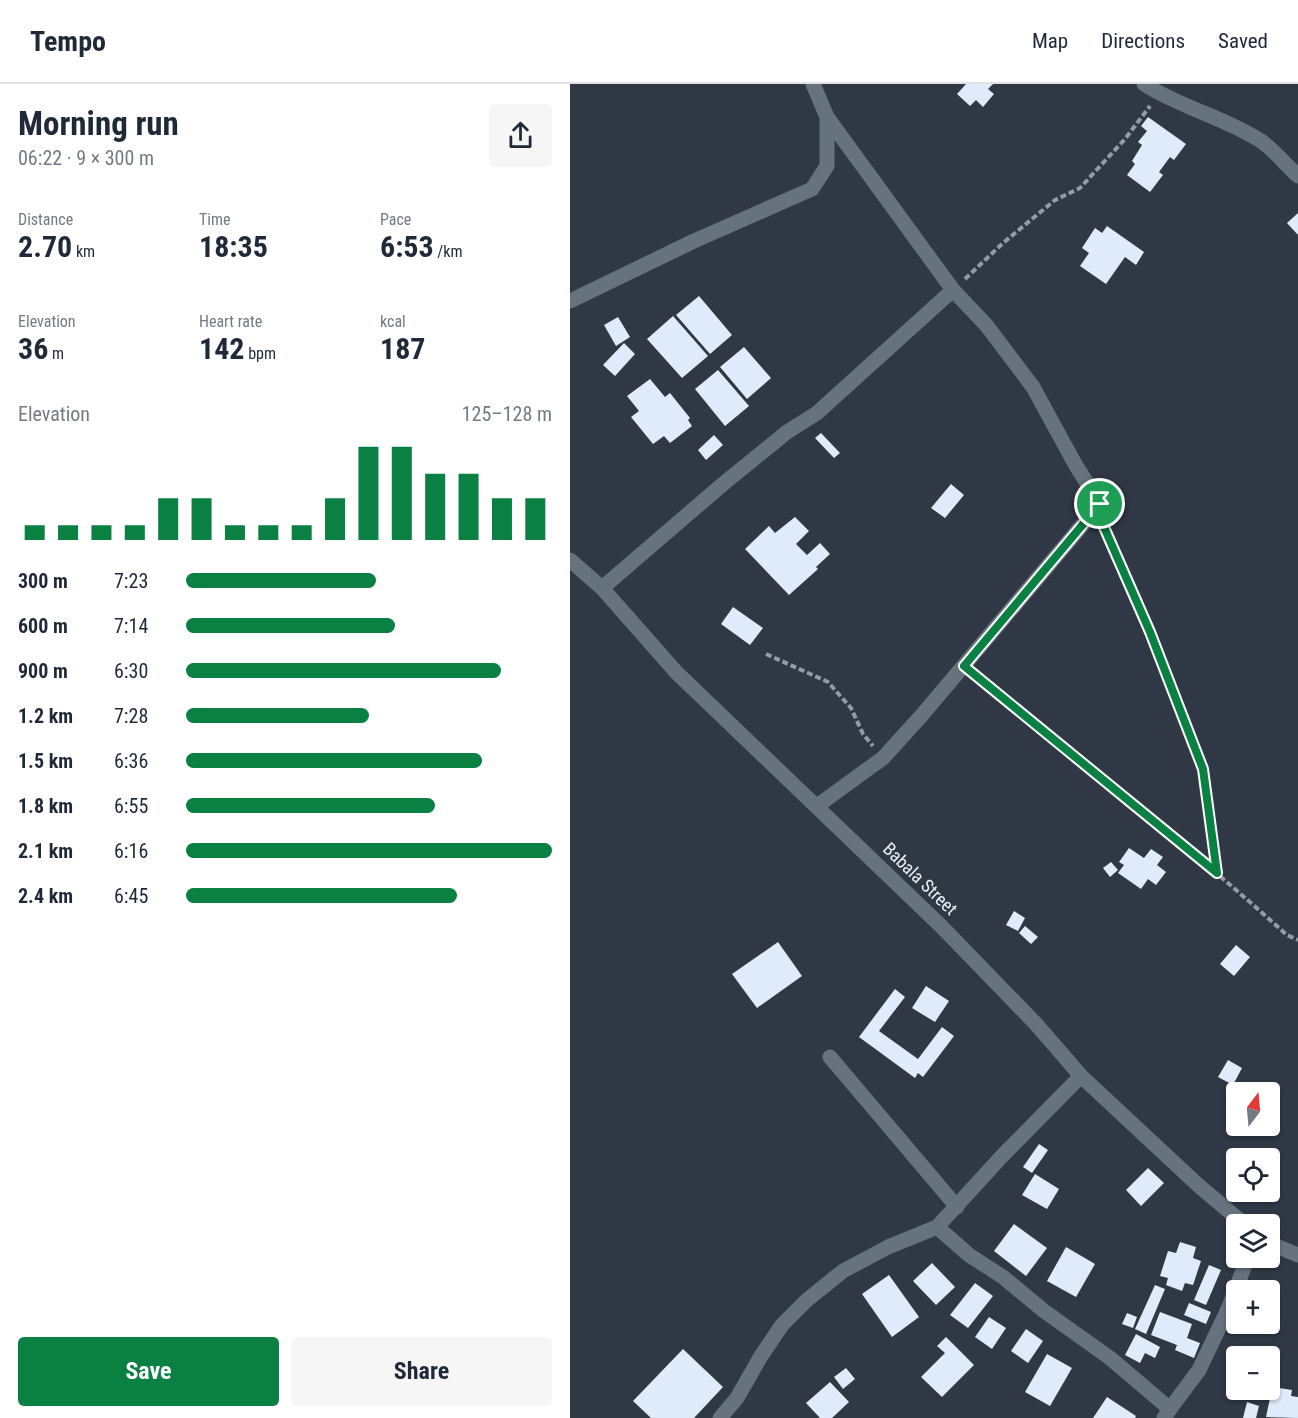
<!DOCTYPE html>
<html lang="en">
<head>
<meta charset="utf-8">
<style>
  body { margin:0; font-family:"Roboto Condensed",sans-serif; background:#f6f6f7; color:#1f2937; height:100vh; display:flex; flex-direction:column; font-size:22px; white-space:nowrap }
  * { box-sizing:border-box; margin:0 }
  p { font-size:20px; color:#747a83 }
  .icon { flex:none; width:33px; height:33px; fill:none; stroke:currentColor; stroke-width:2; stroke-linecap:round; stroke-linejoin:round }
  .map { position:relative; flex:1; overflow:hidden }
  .sheet { display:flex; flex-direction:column; background:#fff; width:570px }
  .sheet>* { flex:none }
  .needle { width:39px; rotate:16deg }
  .fabs { position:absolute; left:656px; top:998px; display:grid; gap:12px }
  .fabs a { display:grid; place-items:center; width:54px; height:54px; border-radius:6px; background:#fff; box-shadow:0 2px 4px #0004; font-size:30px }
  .pin { position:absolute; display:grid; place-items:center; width:51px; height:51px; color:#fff; margin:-26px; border:3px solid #fff; border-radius:50%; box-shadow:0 2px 6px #0007 }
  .round { display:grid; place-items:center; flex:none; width:63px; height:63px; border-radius:6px; background:#f6f6f7 }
  .overview { display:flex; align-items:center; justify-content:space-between; height:102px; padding:0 18px }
  h1 { font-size:33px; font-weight:700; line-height:45px }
  .figures { display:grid; grid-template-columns:repeat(3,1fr); gap:9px; height:102px; padding:6px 18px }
  .figures div { display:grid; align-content:center }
  .figures b { font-size:30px; font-weight:700 }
  .figures small { font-size:16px; font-weight:400 }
  .figures p { font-size:16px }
  .chart { height:168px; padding:12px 18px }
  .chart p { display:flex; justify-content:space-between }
  .chart svg { width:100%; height:108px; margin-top:6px; stroke:#0b8043; stroke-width:6 }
  .action { display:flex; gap:12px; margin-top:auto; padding:12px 18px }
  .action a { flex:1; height:69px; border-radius:6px; background:#0b8043; color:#fff; font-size:24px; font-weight:700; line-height:69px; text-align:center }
  .action a+a { background:#f6f6f7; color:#1f2937 }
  ul { padding:0 18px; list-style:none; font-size:20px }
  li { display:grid; grid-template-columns:96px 72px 1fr; align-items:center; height:45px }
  li i { height:15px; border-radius:8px; background:#0b8043 }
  header { display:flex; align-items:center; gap:36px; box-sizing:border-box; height:84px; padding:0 30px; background:#fff; border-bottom:2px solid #e0e1e3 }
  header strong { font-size:28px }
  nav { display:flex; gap:33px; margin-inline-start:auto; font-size:21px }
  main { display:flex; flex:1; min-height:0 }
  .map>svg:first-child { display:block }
  .building { fill:#dfebfb }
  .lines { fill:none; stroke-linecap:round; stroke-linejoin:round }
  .path { stroke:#939ba5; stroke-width:4; stroke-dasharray:6 3; stroke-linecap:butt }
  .minor { stroke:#67727f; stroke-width:15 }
  .route-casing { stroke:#fff; stroke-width:12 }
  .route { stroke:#0b8043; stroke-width:8 }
  .labels { text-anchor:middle; stroke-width:6; stroke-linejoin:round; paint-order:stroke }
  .street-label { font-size:18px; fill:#e8eff6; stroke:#2f3844 }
</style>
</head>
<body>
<header>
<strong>Tempo</strong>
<nav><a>Map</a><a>Directions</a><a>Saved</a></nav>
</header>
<main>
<section class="sheet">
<div class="overview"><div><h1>Morning run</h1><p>06:22 · 9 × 300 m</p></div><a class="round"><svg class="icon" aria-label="share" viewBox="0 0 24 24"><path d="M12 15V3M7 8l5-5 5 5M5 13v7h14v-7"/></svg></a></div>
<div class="figures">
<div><p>Distance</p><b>2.70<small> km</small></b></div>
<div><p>Time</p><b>18:35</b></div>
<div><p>Pace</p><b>6:53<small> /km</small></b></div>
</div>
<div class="figures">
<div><p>Elevation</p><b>36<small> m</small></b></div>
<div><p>Heart rate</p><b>142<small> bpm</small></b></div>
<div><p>kcal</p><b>187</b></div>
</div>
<div class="chart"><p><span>Elevation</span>125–128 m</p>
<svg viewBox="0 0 160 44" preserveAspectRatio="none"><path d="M5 44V38M15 44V38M25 44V38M35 44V38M45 44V27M55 44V27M65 44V38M75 44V38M85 44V38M95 44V27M105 44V6M115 44V6M125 44V17M135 44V17M145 44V27M155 44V27"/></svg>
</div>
<ul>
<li><b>300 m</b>7:23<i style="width:52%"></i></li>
<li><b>600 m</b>7:14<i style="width:57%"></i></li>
<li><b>900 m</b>6:30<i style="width:86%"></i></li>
<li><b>1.2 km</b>7:28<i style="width:50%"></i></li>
<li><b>1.5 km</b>6:36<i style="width:81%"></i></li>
<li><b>1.8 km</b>6:55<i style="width:68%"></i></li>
<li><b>2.1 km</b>6:16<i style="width:100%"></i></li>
<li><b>2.4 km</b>6:45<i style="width:74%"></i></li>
</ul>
<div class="action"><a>Save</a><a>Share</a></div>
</section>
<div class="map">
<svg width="728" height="1334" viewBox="0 0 728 1334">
  <rect width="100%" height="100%" fill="#2f3844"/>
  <path class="building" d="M396,0H423L418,5L424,10L413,23L406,16L400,22L387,10Z
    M578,33L616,60L604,76L600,73L589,88L593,91L580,108L557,91L565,80L562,77L572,61L568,58L577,47L571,42Z
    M728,129V151L717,139Z
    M537,142L574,168L566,181L555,173L536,200L510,182L519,169L512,164L525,144L532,149Z
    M129,212L162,251L140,270L106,231Z
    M103,232L138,272L112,294L77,255Z
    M48,233L60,253L46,262L34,241Z
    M54,259L65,270L45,292L33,281Z
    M174,263L201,294L177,315L150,283Z
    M148,286L179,322L155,342L125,305Z
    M80,295L95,313L100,309L120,334L118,336L122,342L100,359L94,352L83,360L61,333L69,327L57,312Z
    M251,349L270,369L264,374L245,354Z
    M144,351L153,361L136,376L128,366Z
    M381,400L394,411L375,434L361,424Z
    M225,433L239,447L226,460L237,471L250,459L260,470L246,483L248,485L219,511L175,465L199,442L205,449Z
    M163,523L193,544L180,561L151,540Z
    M559,764L574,774L581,765L593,773L587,781L596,788L586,801L578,795L571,805L548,789L554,781L549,778Z
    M541,778L548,786L540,793L533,784Z
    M444,827L455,834L448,847L436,841Z
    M455,842L468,853L461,860L449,849Z
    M208,858L232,892L187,924L162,890Z
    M666,861L680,873L664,892L650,880Z
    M356,902L379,917L365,938L342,924Z
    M325,905L335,913L309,947L348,975L372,943L384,952L353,993L348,989L345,994L289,953Z
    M658,976L672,984L663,1001L648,993Z
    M469,1060L478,1066L462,1089L453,1083Z
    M578,1084L594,1099L571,1122L556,1106Z
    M465,1090L489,1105L477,1125L452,1111Z
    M444,1140L477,1164L456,1192L424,1167Z
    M610,1158L626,1163L623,1174L631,1177L623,1201L615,1199L612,1207L596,1201L598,1194L590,1192L598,1167L606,1169Z
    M496,1163L525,1180L506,1213L477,1197Z
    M362,1179L385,1203L366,1221L343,1197Z
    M639,1181L651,1186L636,1221L624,1216Z
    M319,1191L349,1233L322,1253L292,1210Z
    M405,1199L423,1212L398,1244L380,1231Z
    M585,1201L595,1205L576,1250L565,1245Z
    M619,1219L641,1228L636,1240L614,1231Z
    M590,1228L622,1240L617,1254L630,1259L624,1274L605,1266L607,1261L581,1251Z
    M557,1229L567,1233L563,1244L552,1240Z
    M419,1233L436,1244L422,1265L405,1253Z
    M456,1245L473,1257L458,1279L441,1267Z
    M566,1250L590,1263L585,1274L575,1269L570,1279L555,1271Z
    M376,1253L404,1281L372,1313L351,1293L375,1269L367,1262Z
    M113,1265L153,1303L124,1334H81L63,1317Z
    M477,1270L502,1284L480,1322L455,1308Z
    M276,1284L285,1295L273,1305L264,1293Z
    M260,1298L279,1318L262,1334H250L236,1319Z
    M709,1304L722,1306L721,1312L728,1313V1334L696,1333L700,1314L707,1315Z
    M537,1313L566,1332L565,1334H523Z
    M677,1318L689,1322L686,1334H673Z"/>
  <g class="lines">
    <path class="path" d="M395,195L433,159L485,116L510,104L555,55L580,22
      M533,441L580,548L632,685L647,788
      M196,570L258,598L281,624L293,650L303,662
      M407,592C511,677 617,761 717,851L728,856"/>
    <path class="minor" d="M574,0C611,24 654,33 691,57C704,66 716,81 728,92
      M0,217L124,157L242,105L257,82V33L243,0
      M0,476L32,504L106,588L372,843L466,940L511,992L628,1101L674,1140
      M32,504L153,400L217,348L247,329L383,206L257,33
      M247,722L313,674L352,631L530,420L505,380L463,303L417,242L383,206
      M260,973L387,1123
      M367,1143L399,1171L433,1193L474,1227L540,1274L600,1325L594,1334
      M699,1159L728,1171
      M600,1325L629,1286L659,1223L678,1173
      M150,1334L167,1314L191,1272L212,1241L237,1216L273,1187L318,1163L367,1143L433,1071L511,992"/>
  </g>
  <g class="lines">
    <g class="route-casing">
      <path id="route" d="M530,420V434L580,548L633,685L647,789L394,582Z"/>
    </g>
    <use href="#route" class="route"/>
  </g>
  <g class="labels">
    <g class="street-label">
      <text transform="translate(350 795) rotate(44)" y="6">Babala Street</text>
    </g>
  </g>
</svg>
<div class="fabs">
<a><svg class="needle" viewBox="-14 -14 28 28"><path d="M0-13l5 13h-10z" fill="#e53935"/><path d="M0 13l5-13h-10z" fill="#747a83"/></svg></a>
<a><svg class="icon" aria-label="locate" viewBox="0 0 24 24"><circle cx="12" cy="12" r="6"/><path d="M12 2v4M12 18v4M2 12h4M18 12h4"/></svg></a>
<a><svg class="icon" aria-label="layers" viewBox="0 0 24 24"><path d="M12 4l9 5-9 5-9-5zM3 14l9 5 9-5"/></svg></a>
<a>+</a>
<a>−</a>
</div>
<div class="pin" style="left:530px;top:420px;background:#1e9e55"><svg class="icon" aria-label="arrive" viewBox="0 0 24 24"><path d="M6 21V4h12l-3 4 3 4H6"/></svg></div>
</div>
</main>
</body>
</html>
